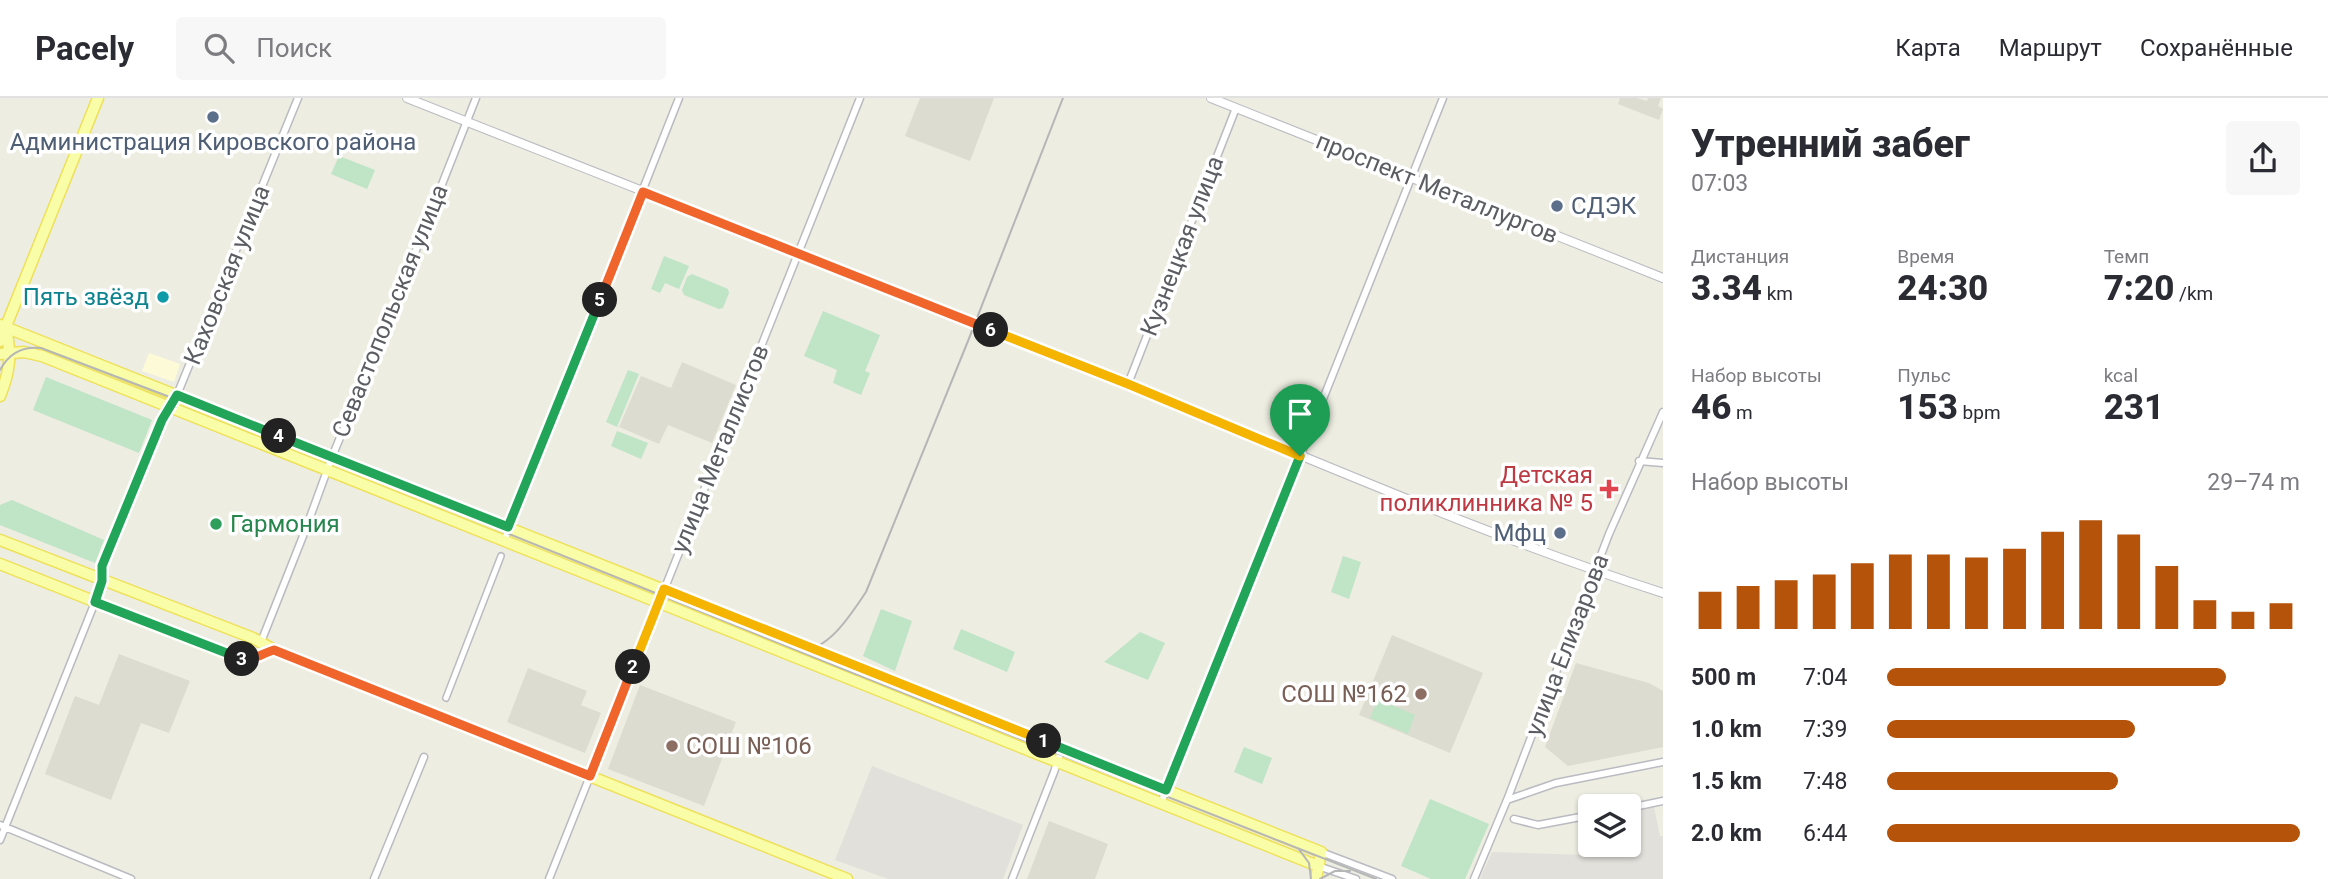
<!DOCTYPE html>
<html lang="ru">
<head>
<meta charset="utf-8">
<style>
  body { margin:0; font-family:Roboto,sans-serif; background:#f7f7f7; color:#2b2b33; height:100vh; display:flex; flex-direction:column; font-size:26px; white-space:nowrap }
  * { box-sizing:border-box; margin:0 }
  p { font-size:23px; color:#7c7c81 }
  .icon { flex:none; width:38px; height:38px; fill:none; stroke:currentColor; stroke-width:2; stroke-linecap:round; stroke-linejoin:round }
  .map { position:relative; flex:1; overflow:hidden }
  .side { display:flex; flex-direction:column; background:#fff; width:665px }
  .side>* { flex:none }
  .controls { position:absolute; left:1578px; top:696px; display:grid; gap:14px }
  .controls a { display:grid; place-items:center; width:63px; height:63px; border-radius:7px; background:#fff; box-shadow:0 2px 5px #0004; font-size:35px }
  .pin { position:absolute; display:grid; place-items:center; width:60px; height:60px; color:#fff; margin:-72px -30px; border-radius:50% 50% 50% 0; rotate:-45deg; box-shadow:0 0 7px #0007 }
  .pin .icon { rotate:45deg }
  .km { position:absolute; width:35px; height:35px; margin:-18px; border-radius:50%; background:#222; color:#fff; font-size:19px; line-height:35px; text-align:center }
  .round { display:grid; place-items:center; flex:none; width:74px; height:74px; border-radius:7px; background:#f7f7f7 }
  .summary { display:flex; align-items:center; justify-content:space-between; height:119px; padding:0 28px }
  h1 { font-size:38px; font-weight:800; line-height:52px }
  .metrics { display:grid; grid-template-columns:repeat(3,1fr); gap:10px; height:119px; padding:7px 28px }
  .metrics div { display:grid; align-content:center }
  .metrics b { font-size:35px; font-weight:800 }
  .metrics small { font-size:19px; font-weight:400 }
  .metrics p { font-size:19px }
  .chart { height:196px; padding:14px 28px }
  .chart p { display:flex; justify-content:space-between }
  .chart svg { width:100%; height:126px; margin-top:7px; stroke:#b45309; stroke-width:6 }
  ul { padding:0 28px; list-style:none; font-size:23px }
  li { display:grid; grid-template-columns:112px 84px 1fr; align-items:center; height:52px }
  li i { height:18px; border-radius:9px; background:#b45309 }
  header { display:flex; align-items:center; gap:42px; box-sizing:border-box; height:98px; padding:0 35px; background:#fff; border-bottom:2px solid #e1e1e2 }
  header strong { font-size:33px }
  nav { display:flex; gap:38px; margin-inline-start:auto; font-size:24px }
  .search { width:490px; height:63px; background:#f7f7f7; display:flex; align-items:center; gap:18px; box-sizing:border-box; padding:0 24px; border-radius:7px; color:#7c7c81; font-size:26px }
  main { display:flex; flex:1; min-height:0 }
  .map>svg:first-child { display:block }
  .commercial { fill:#fdfbd7 }
  .industrial { fill:#e1e0da }
  .education { fill:#dddcd0 }
  .green { fill:#bfe4c6 }
  .lines { fill:none; stroke-linecap:round; stroke-linejoin:round }
  .pedestrian-casing { stroke:#babbc1; stroke-width:8 }
  .minor-casing { stroke:#babbc1; stroke-width:9 }
  .tertiary-casing { stroke:#babbc1; stroke-width:10 }
  .primary-casing { stroke:#eee15a; stroke-width:13 }
  .pedestrian { stroke:#fff; stroke-width:5 }
  .minor { stroke:#fff; stroke-width:6 }
  .tertiary { stroke:#fff; stroke-width:8 }
  .primary { stroke:#fafda7; stroke-width:10 }
  .tram { stroke:#b5b6b6; stroke-width:2 }
  .split-1-casing { stroke:#fff; stroke-width:14 }
  .split-2-casing { stroke:#fff; stroke-width:14 }
  .split-3-casing { stroke:#fff; stroke-width:14 }
  .split-4-casing { stroke:#fff; stroke-width:14 }
  .split-5-casing { stroke:#fff; stroke-width:14 }
  .split-6-casing { stroke:#fff; stroke-width:14 }
  .split-7-casing { stroke:#fff; stroke-width:14 }
  .split-1 { stroke:#22a559; stroke-width:9 }
  .split-2 { stroke:#f5b400; stroke-width:9 }
  .split-3 { stroke:#f0652b; stroke-width:9 }
  .split-4 { stroke:#22a559; stroke-width:9 }
  .split-5 { stroke:#22a559; stroke-width:9 }
  .split-6 { stroke:#f0652b; stroke-width:9 }
  .split-7 { stroke:#f5b400; stroke-width:9 }
  .service-dot { fill:#5c6f8a; stroke:#fff; stroke-width:2.5 }
  .culture-dot { fill:#0f9aa8; stroke:#fff; stroke-width:2.5 }
  .health-dot { fill:#e0444e; stroke:#fff; stroke-width:2.5 }
  .leisure-dot { fill:#2e9e5b; stroke:#fff; stroke-width:2.5 }
  .education-dot { fill:#8d6e63; stroke:#fff; stroke-width:2.5 }
  .labels { text-anchor:middle; stroke-width:7; stroke-linejoin:round; paint-order:stroke }
  .service-label { font-size:24px; fill:#4e5e75; stroke:#fff }
  .street-label { font-size:24px; fill:#5b5d63; stroke:#fff }
  .culture-label { font-size:24px; fill:#0d838f; stroke:#fff; text-anchor:end }
  .health-label { font-size:24px; fill:#be3a42; stroke:#fff; text-anchor:end }
  .leisure-label { font-size:24px; fill:#27864d; stroke:#fff; text-anchor:start }
  .education-label { font-size:24px; fill:#785e54; stroke:#fff; text-anchor:end }
</style>
</head>
<body>
<header>
<strong>Pacely</strong>
<div class="search"><svg class="icon" aria-label="search" viewBox="0 0 24 24"><circle cx="10" cy="10" r="6"/><path d="M15 15l6 6"/></svg>Поиск</div>
<nav><a>Карта</a><a>Маршрут</a><a>Сохранённые</a></nav>
</header>
<main>
<div class="map">
<svg width="1663" height="781" viewBox="0 0 1663 781">
  <rect width="100%" height="100%" fill="#edede2"/>
  <path class="commercial" d="M149,255L180,266L174,284L142,273Z"/>
  <path class="industrial" d="M872,668L1023,727L1003,781H888L835,762Z
    M1654,709L1660,738H1663V781H1480L1492,754L1587,757L1586,721L1591,720V747H1629V714Z"/>
  <path class="education" d="M920,0H994L970,63L905,38Z
    M1620,0H1637L1647,3L1648,0H1661L1658,8L1663,11L1659,22L1618,6Z
    M682,264L736,287L712,345L668,327L659,346L619,329L641,278L671,290Z
    M1392,537L1483,575L1450,655L1359,617Z
    M119,556L190,583L169,635L141,625L111,702L45,676L75,598L99,607Z
    M1576,565L1649,585L1663,593V649L1568,668L1545,649Z
    M528,570L587,593L581,607L601,615L585,655L507,624Z
    M640,587L736,624L704,708L608,671Z
    M1049,723L1108,746L1095,781H1027Z"/>
  <path class="green" d="M339,58L375,72L367,91L331,76Z
    M664,158L689,168L679,191L665,185L660,195L651,191Z
    M692,176L728,191L729,195L723,210L719,211L684,197L682,192L687,179Z
    M823,213L880,237L865,273L870,275L861,297L833,285L837,272L804,258Z
    M628,272L639,276L617,329L606,324Z
    M46,279L152,322L139,355L33,312Z
    M617,333L648,345L641,361L611,348Z
    M12,402L104,442L95,465L0,427V407Z
    M1343,458L1361,464L1349,501L1331,494Z
    M881,511L912,523L895,573L863,558Z
    M961,531L1015,554L1007,574L953,551Z
    M1140,534L1165,545L1148,582L1104,564Z
    M1378,601L1415,617L1408,636L1370,620Z
    M1244,649L1272,660L1262,686L1234,674Z
    M1430,701L1489,726L1465,781H1431L1401,768Z"/>
  <g class="lines">
    <g class="pedestrian-casing">
      <path id="pedestrian" d="M446,600L501,458"/>
    </g>
    <g class="minor-casing">
      <path id="minor" d="M1128,286L1236,10
        M177,297L298,0
        M1639,363L1663,365
        M504,443L679,0
        M261,544L305,433L332,359L394,208L476,0
        M1507,702L1556,685L1663,664
        M1161,706L1169,682L1203,602L1443,0
        M1629,710L1663,703
        M1514,721L1538,727L1591,717
        M0,727L131,781
        M0,742L95,504L101,483L102,468L162,322L170,309
        M1321,754L1392,781
        M1318,768L1356,781
        M374,781L424,659
        M549,781L860,0
        M1012,781L1054,674L1062,650
        M1474,781L1507,702L1609,436L1663,314"/>
    </g>
    <g class="tertiary-casing">
      <path id="tertiary" d="M407,0C649,96 892,190 1132,288C1308,359 1482,437 1663,495
        M1211,0L1663,180"/>
    </g>
    <g class="primary-casing">
      <path id="primary" d="M0,227L1321,754L1316,781
        M0,243L98,0
        M0,256L24,254L42,258L1318,768
        M0,298C11,271 11,257 6,229
        M0,442L253,540L274,552L847,781
        M0,466L243,562C253,563 263,555 274,552"/>
    </g>
    <use href="#pedestrian" class="pedestrian"/>
    <use href="#minor" class="minor"/>
    <use href="#tertiary" class="tertiary"/>
    <use href="#primary" class="primary"/>
    <path class="tram" d="M0,272C9,255 22,248 41,250L175,301L851,574L1376,781
      M801,553C830,551 851,516 866,494L968,243L1063,0
      M1298,750L1309,765L1311,781
      M1320,781L1335,773H1350"/>
  </g>
  <g class="lines">
    <g class="split-1-casing">
      <path id="split-1" d="M1044,643L1166,692L1300,358"/>
    </g>
    <g class="split-2-casing">
      <path id="split-2" d="M633,569L664,491L1044,643"/>
    </g>
    <g class="split-3-casing">
      <path id="split-3" d="M242,561C253,563 263,555 274,552L590,678L633,569"/>
    </g>
    <g class="split-4-casing">
      <path id="split-4" d="M242,561L95,504L102,483V468L162,322L177,297L279,338"/>
    </g>
    <g class="split-5-casing">
      <path id="split-5" d="M279,338L508,429L600,202"/>
    </g>
    <g class="split-6-casing">
      <path id="split-6" d="M600,202L643,94L991,232"/>
    </g>
    <g class="split-7-casing">
      <path id="split-7" d="M991,232L1128,286L1300,358"/>
    </g>
    <use href="#split-1" class="split-1"/>
    <use href="#split-2" class="split-2"/>
    <use href="#split-3" class="split-3"/>
    <use href="#split-4" class="split-4"/>
    <use href="#split-5" class="split-5"/>
    <use href="#split-6" class="split-6"/>
    <use href="#split-7" class="split-7"/>
  </g>
  <g class="service-dot">
    <circle cx="213" cy="19" r="7"/>
    <circle cx="1557" cy="108" r="7"/>
    <circle cx="1560" cy="435" r="7"/>
  </g>
  <circle class="culture-dot" cx="163" cy="199" r="7"/>
  <path class="health-dot" d="M1605.5 380.5h7v7h7v7h-7v7h-7v-7h-7v-7h7z"/>
  <circle class="leisure-dot" cx="216" cy="426" r="7"/>
  <g class="education-dot">
    <circle cx="1421" cy="596" r="7"/>
    <circle cx="672" cy="648" r="7"/>
  </g>
  <g class="labels">
    <g class="service-label">
      <text x="213" y="52">Администрация Кировского района</text>
      <text x="1571" y="116" text-anchor="start">СДЭК</text>
      <text x="1546" y="443" text-anchor="end">Мфц</text>
    </g>
    <g class="street-label">
      <text transform="translate(1437 90) rotate(22)" y="8">проспект Металлургов</text>
      <text transform="translate(1182 148) rotate(-69)" y="8">Кузнецкая улица</text>
      <text transform="translate(227 177) rotate(-68)" y="8">Каховская улица</text>
      <text transform="translate(390 213) rotate(-68)" y="8">Севастопольская улица</text>
      <text transform="translate(720 351) rotate(-68)" y="8">улица Металлистов</text>
      <text transform="translate(1567 547) rotate(-69)" y="8">улица Елизарова</text>
    </g>
    <g class="culture-label">
      <text x="149" y="207">Пять звёзд</text>
    </g>
    <g class="health-label">
      <text x="1593" y="385">Детская<tspan x="1593" dy="28">поликлинника № 5</tspan></text>
    </g>
    <g class="leisure-label">
      <text x="230" y="434">Гармония</text>
    </g>
    <g class="education-label">
      <text x="1407" y="604">СОШ №162</text>
      <text x="686" y="656" text-anchor="start">СОШ №106</text>
    </g>
  </g>
</svg>
<div class="controls">
<a><svg class="icon" aria-label="layers" viewBox="0 0 24 24"><path d="M12 4l9 5-9 5-9-5zM3 14l9 5 9-5"/></svg></a>
</div>
<div class="pin" style="left:1300px;top:358px;background:#1e9e55"><svg class="icon" aria-label="arrive" viewBox="0 0 24 24"><path d="M6 21V4h12l-3 4 3 4H6"/></svg></div>
<b class="km" style="left:1044px;top:643px">1</b>
<b class="km" style="left:633px;top:569px">2</b>
<b class="km" style="left:242px;top:561px">3</b>
<b class="km" style="left:279px;top:338px">4</b>
<b class="km" style="left:600px;top:202px">5</b>
<b class="km" style="left:991px;top:232px">6</b>
</div>
<section class="side">
<div class="summary"><div><h1>Утренний забег</h1><p>07:03</p></div><a class="round"><svg class="icon" aria-label="share" viewBox="0 0 24 24"><path d="M12 15V3M7 8l5-5 5 5M5 13v7h14v-7"/></svg></a></div>
<div class="metrics">
<div><p>Дистанция</p><b>3.34<small> km</small></b></div>
<div><p>Время</p><b>24:30</b></div>
<div><p>Темп</p><b>7:20<small> /km</small></b></div>
</div>
<div class="metrics">
<div><p>Набор высоты</p><b>46<small> m</small></b></div>
<div><p>Пульс</p><b>153<small> bpm</small></b></div>
<div><p>kcal</p><b>231</b></div>
</div>
<div class="chart"><p><span>Набор высоты</span>29–74 m</p>
<svg viewBox="0 0 160 44" preserveAspectRatio="none"><path d="M5 44V31M15 44V29M25 44V27M35 44V25M45 44V21M55 44V18M65 44V18M75 44V19M85 44V16M95 44V10M105 44V6M115 44V11M125 44V22M135 44V34M145 44V38M155 44V35"/></svg>
</div>
<ul>
<li><b>500 m</b>7:04<i style="width:82%"></i></li>
<li><b>1.0 km</b>7:39<i style="width:60%"></i></li>
<li><b>1.5 km</b>7:48<i style="width:56%"></i></li>
<li><b>2.0 km</b>6:44<i style="width:100%"></i></li>
</ul>
</section>
</main>
</body>
</html>
